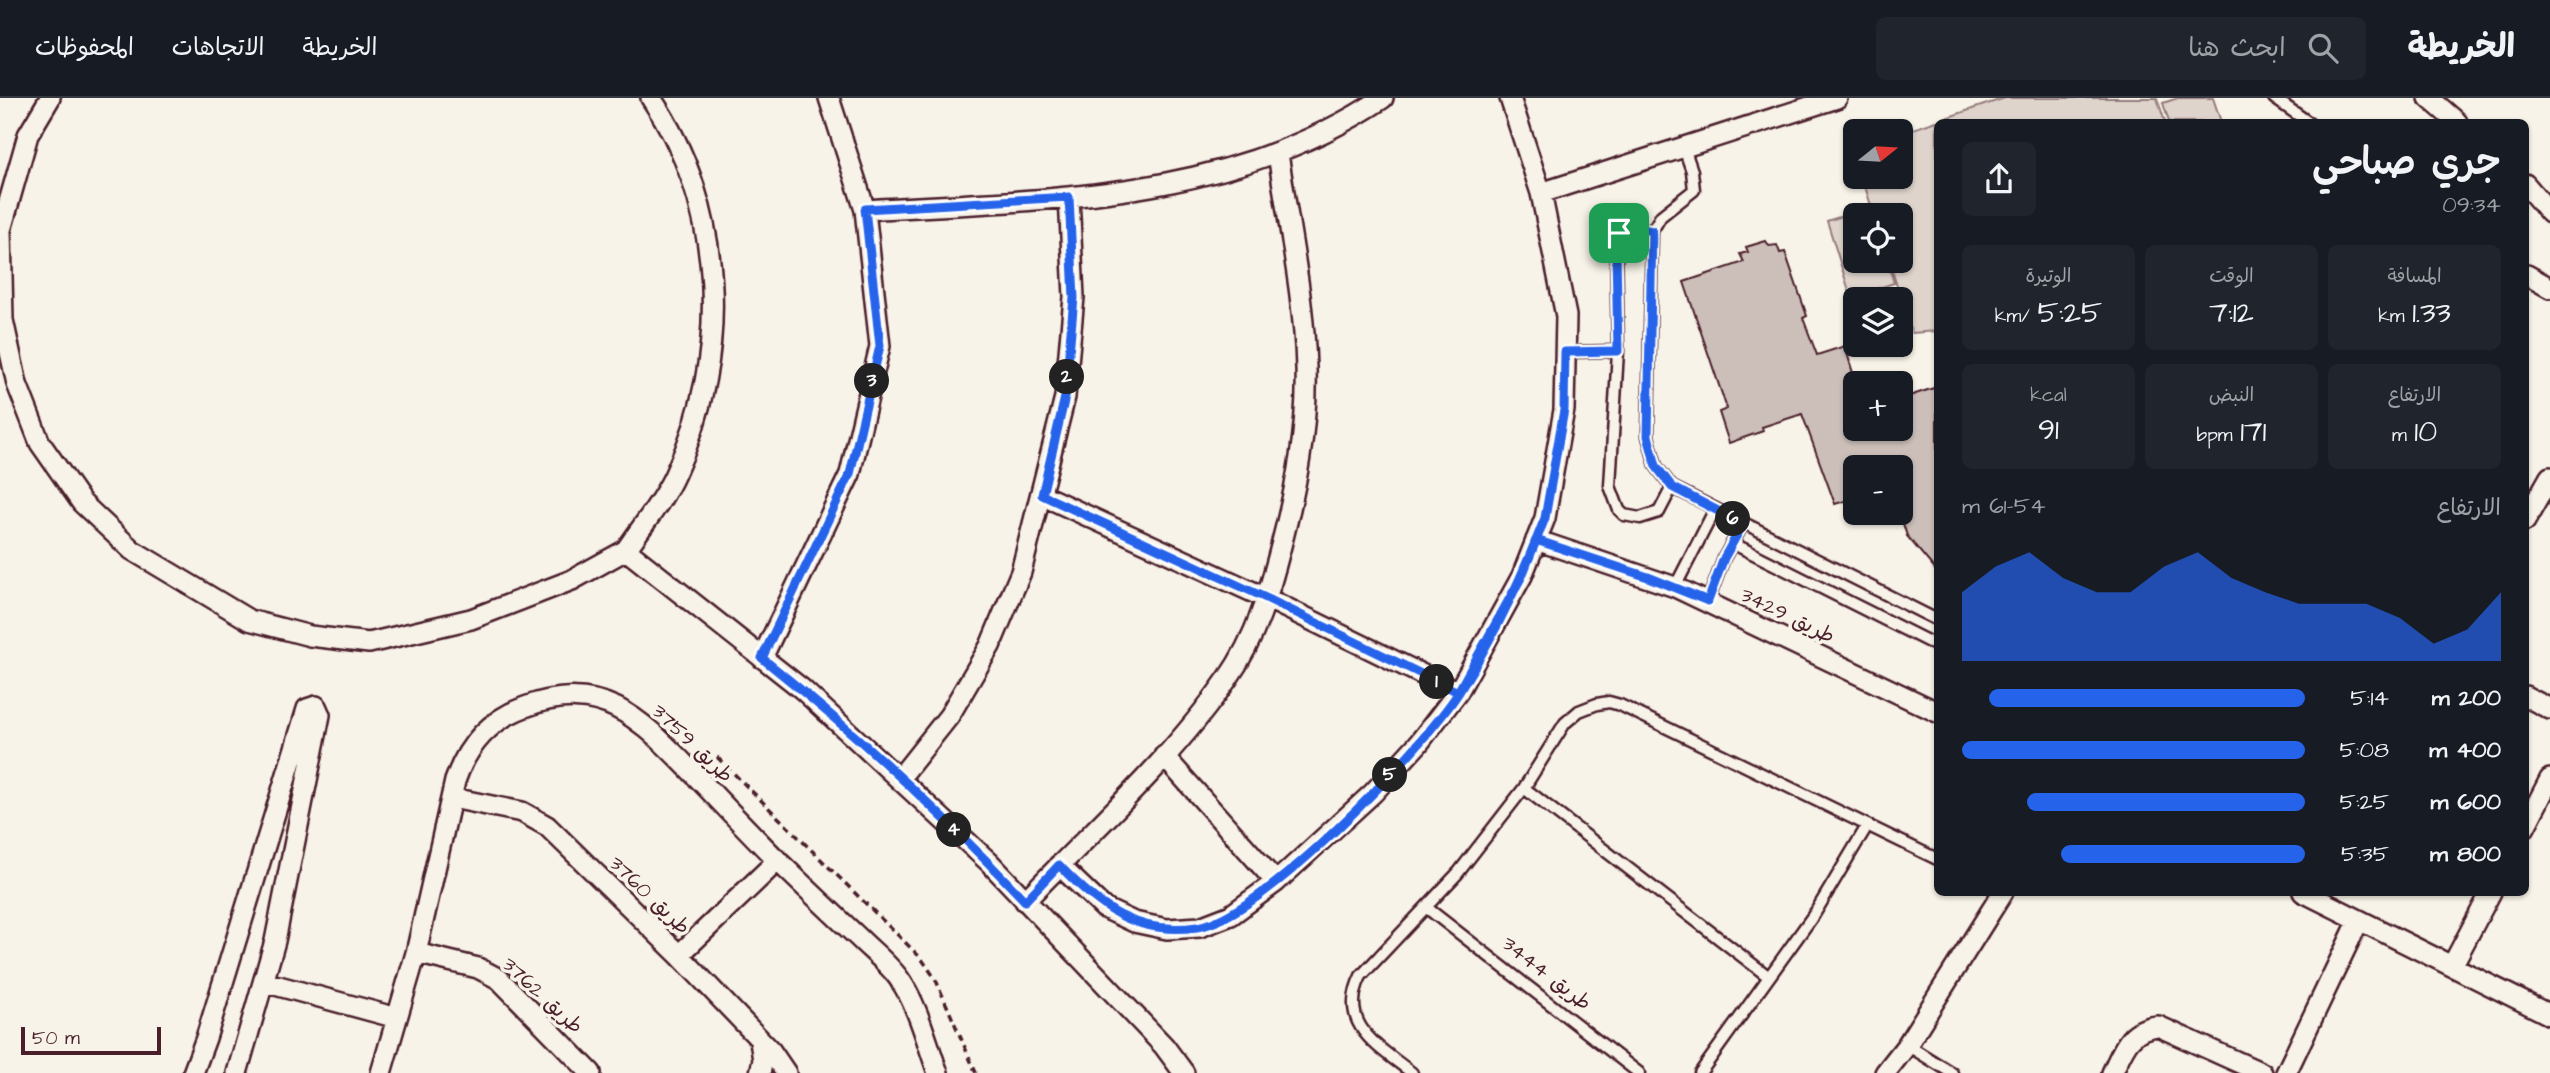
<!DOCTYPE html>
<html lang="ar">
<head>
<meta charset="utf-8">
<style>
  body { margin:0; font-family:"Architects Daughter","Playpen Sans Arabic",sans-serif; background:#20242c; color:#f1f3f6; direction:rtl; height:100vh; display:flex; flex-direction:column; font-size:26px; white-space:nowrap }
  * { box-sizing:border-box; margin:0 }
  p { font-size:23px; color:#9ea1a6 }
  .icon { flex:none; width:38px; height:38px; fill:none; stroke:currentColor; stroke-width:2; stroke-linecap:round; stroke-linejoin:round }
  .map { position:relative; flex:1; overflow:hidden; direction:ltr }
  .details { position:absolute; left:1934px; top:21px; width:595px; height:777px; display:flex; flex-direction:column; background:#171b24; border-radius:10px; box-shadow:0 2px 5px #0004; direction:rtl }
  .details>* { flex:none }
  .needle { width:46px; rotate:72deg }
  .buttons { position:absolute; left:1843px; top:21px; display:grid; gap:14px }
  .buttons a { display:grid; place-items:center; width:70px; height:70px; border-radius:10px; background:#171b24; box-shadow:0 2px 5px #0004; font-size:35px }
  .scale { position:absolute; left:21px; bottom:18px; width:140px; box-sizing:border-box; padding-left:7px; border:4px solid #4a1f2b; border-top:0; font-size:19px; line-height:24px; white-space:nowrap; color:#4a1f2b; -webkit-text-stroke:5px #f7f3e8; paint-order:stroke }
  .pin { position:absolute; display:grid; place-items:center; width:60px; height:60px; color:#fff; margin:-30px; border-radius:14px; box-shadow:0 4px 10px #0006 }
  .km { position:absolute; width:35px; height:35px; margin:-18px; border-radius:50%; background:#222; color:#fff; font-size:19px; line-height:35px; text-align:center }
  .round { display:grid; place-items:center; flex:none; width:74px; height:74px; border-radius:10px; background:#20242c }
  .summary { display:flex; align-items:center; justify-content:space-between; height:119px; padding:0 28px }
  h1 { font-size:38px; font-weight:600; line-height:52px }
  .metrics { display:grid; grid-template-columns:repeat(3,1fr); gap:10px; height:119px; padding:7px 28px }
  .metrics div { display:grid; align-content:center; border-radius:10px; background:#20242c; text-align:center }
  .metrics b { font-size:30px; font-weight:600 }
  .metrics small { font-size:19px; font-weight:400 }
  .metrics p { font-size:19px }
  .chart { height:196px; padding:14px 28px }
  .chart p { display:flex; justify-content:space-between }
  .chart svg { width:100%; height:126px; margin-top:7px; fill:#2563eb; opacity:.7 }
  ul { padding:0 28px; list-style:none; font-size:23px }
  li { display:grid; grid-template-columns:112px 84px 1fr; align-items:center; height:52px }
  li i { height:18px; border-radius:9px; background:#2563eb }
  header { display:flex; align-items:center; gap:42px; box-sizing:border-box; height:98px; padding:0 35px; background:#171b24; border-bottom:2px solid #363941 }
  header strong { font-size:33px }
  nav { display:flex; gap:38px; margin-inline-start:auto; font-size:24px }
  .search { width:490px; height:63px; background:#20242c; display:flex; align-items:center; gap:18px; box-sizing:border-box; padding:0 24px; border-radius:10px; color:#9ea1a6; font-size:26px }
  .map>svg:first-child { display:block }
  .green { fill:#ded4cc; stroke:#947a7c; stroke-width:2 }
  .building { fill:#ccbfb9; stroke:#4a1f2b; stroke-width:2 }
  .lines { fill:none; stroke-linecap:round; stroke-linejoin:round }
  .lane-casing { stroke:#4a1f2b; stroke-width:15 }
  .street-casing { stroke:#4a1f2b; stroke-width:24 }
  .path { stroke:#4a1f2b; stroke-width:3.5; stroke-dasharray:7 5; stroke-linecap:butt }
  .lane { stroke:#f7f3e8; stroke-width:10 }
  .street { stroke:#f7f3e8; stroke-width:19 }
  .route-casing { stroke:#fff; stroke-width:14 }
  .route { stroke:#2563eb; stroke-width:9 }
  .labels { text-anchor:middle; stroke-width:7; stroke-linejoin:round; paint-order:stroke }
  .street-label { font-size:21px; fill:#4a1f2b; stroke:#f7f3e8 }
</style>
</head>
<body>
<header>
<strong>الخريطة</strong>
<div class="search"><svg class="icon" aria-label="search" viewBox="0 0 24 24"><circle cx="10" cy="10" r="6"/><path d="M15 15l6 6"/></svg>ابحث هنا</div>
<nav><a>الخريطة</a><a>الاتجاهات</a><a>المحفوظات</a></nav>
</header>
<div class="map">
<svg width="2550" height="975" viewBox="0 0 2550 975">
  <rect width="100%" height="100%" fill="#f7f3e8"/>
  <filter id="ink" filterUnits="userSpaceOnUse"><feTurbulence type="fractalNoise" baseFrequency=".0143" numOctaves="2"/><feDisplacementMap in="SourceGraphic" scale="14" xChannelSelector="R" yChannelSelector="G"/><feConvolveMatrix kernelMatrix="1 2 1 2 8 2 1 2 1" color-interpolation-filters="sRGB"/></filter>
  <g filter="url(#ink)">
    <path class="green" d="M2005,0H2157L2165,24H1937V233L1912,235L1889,163H1900V117H1874L1862,79H1900L1901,35Z
      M2178,0H2213L2221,24H2169L2163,5Z
      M1870,109L1872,117H1855V163H1887L1894,185L1851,199L1827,123Z"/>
    <path class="building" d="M1766,143L1769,148L1777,147L1780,155L1785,154L1807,218L1803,220L1817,257L1845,248L1855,282V331H1900V301L1937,289V474L1907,438L1900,416V369H1855V400L1835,406L1802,316L1762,329L1763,333L1729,345L1719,314L1727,311L1684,184L1744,164L1740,156L1748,154L1746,149Z"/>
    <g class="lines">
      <g class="lane-casing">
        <path id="lane" d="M2274,0L2308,24
          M1684,50L1692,73L1694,92L1661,118L1652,133L1648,338L1656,368L1672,389L1937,522
          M1652,133L1624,130L1616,143L1618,253L1610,388L1619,412L1624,417L1640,420L1659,414L1672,389
          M1565,254L1618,253
          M1732,445L1937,548
          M1675,489L1715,411
          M1708,503L1724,460L1743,426
          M1524,690L1769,879
          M1427,810L1639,975
          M1907,947L1952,975
          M1412,975C1378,948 1337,927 1361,878L1458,775L1524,690L1565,625L1579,613L1597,606L1609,604L1620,607L1937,761
          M1700,975L1815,815L1867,728"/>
      </g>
      <g class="street-casing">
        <path id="street" d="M50,0L28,37L1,132L3,222L17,286L40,345L82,405L132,452L249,522L310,538L369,545L471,521L572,482L626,452L802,591L899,681L989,764L1164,948L1184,975
          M2429,0L2457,24
          M2525,86L2550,115
          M1541,95L1837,0
          M865,112C1044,101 1228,104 1383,0
          M2527,177L2550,190
          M1042,397L1268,501L1458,594
          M2525,423L2550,379
          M1536,442L1675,489L1937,614
          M626,452C642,428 663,403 675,376C731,257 725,109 651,0
          M762,560L850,376L880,248L865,112L829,0
          M2525,598L2550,611
          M1164,658L1276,784
          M899,681L949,618L990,548L1021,474L1065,299L1074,199L1069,99
          M452,700L522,714L547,728L679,857L771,953L786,975
          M2525,729L2550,681
          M1059,767L1104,810L1134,824L1167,831L1200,829L1231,817L1276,784L1373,695L1418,646L1458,594L1522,478L1545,420L1564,312L1566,218L1541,95L1510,0
          M2303,794L2550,917
          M1025,803C1094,731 1171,662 1228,580C1256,540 1269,495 1281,448C1296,390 1308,330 1306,270C1304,198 1288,126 1278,55
          M416,855L478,870L499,881L591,975
          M679,857L778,762
          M2452,868L2491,794
          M264,884L397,920
          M193,975L206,940L307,611L316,608L320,617L275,843L237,975
          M381,975L416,855L455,683C467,648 489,622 525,609C604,579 643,624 693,675C722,705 749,734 778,763C805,789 832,815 859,840C873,854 889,866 900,882C918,908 927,945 938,975
          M760,975L763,962L760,943
          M1885,975L1907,947L2003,794
          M2112,975C2123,952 2129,930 2158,928L2262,975
          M2286,975L2359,822"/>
      </g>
      <path class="path" d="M717,659L921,860L935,880L976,975"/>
      <use href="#lane" class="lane"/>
      <use href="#street" class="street"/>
    </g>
  </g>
  <g class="lines" filter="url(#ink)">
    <g class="route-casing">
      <path id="route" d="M1619,135L1616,154L1618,253L1565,254L1564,312L1545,420L1522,478L1458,594L1268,501L1042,397L1065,299L1074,200L1069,99L865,111L880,248L850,376L762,560C852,632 946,719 1025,803L1059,767C1099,809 1136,838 1197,829C1262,820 1422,651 1459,594C1488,548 1516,493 1536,442L1648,479L1708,503L1724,460L1743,426L1672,389L1656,368L1648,338L1652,133C1640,131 1628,126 1619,135"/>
    </g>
    <use href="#route" class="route"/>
  </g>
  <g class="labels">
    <g class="street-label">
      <text transform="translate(1788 517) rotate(26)" y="7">طريق 3429</text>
      <text transform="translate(693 645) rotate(44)" y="7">طريق 3759</text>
      <text transform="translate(650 797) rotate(44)" y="7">طريق 3760</text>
      <text transform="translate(1547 875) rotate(38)" y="7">طريق 3444</text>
      <text transform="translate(543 897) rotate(43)" y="7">طريق 3762</text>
    </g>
  </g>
</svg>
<div class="buttons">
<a><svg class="needle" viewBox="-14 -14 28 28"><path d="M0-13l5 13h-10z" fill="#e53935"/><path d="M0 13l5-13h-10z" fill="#9ea1a6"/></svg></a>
<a><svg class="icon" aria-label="locate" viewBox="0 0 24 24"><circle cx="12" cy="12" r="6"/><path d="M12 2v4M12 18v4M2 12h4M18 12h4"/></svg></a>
<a><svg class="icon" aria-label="layers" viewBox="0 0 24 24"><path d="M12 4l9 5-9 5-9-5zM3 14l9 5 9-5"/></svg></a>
<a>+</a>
<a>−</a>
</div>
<div class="scale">50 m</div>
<div class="pin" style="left:1619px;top:135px;background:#1e9e55"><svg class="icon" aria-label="arrive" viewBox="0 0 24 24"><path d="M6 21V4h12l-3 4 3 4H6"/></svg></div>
<b class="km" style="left:1437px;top:584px">1</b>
<b class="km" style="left:1067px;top:279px">2</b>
<b class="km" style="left:872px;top:283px">3</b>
<b class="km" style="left:954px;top:732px">4</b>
<b class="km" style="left:1390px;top:677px">5</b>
<b class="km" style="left:1733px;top:421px">6</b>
<section class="details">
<div class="summary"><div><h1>جري صباحي</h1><p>09:34</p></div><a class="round"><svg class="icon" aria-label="share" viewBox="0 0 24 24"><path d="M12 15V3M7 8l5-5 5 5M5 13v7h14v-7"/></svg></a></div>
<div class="metrics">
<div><p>المسافة</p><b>1.33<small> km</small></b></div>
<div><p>الوقت</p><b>7:12</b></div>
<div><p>الوتيرة</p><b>5:25<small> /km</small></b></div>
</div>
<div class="metrics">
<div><p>الارتفاع</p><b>10<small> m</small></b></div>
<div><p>النبض</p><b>171<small> bpm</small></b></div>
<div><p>kcal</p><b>91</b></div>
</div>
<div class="chart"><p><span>الارتفاع</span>54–61 m</p>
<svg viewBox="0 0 160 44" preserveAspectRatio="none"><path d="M0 44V20L10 11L20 6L30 15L40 20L50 20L60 11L70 6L80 15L90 20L100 24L110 24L120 24L130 29L140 38L150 33L160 20V44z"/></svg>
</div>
<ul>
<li><b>200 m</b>5:14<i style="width:92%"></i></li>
<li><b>400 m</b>5:08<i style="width:100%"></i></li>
<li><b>600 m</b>5:25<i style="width:81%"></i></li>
<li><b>800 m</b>5:35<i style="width:71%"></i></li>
</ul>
</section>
</div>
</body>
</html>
